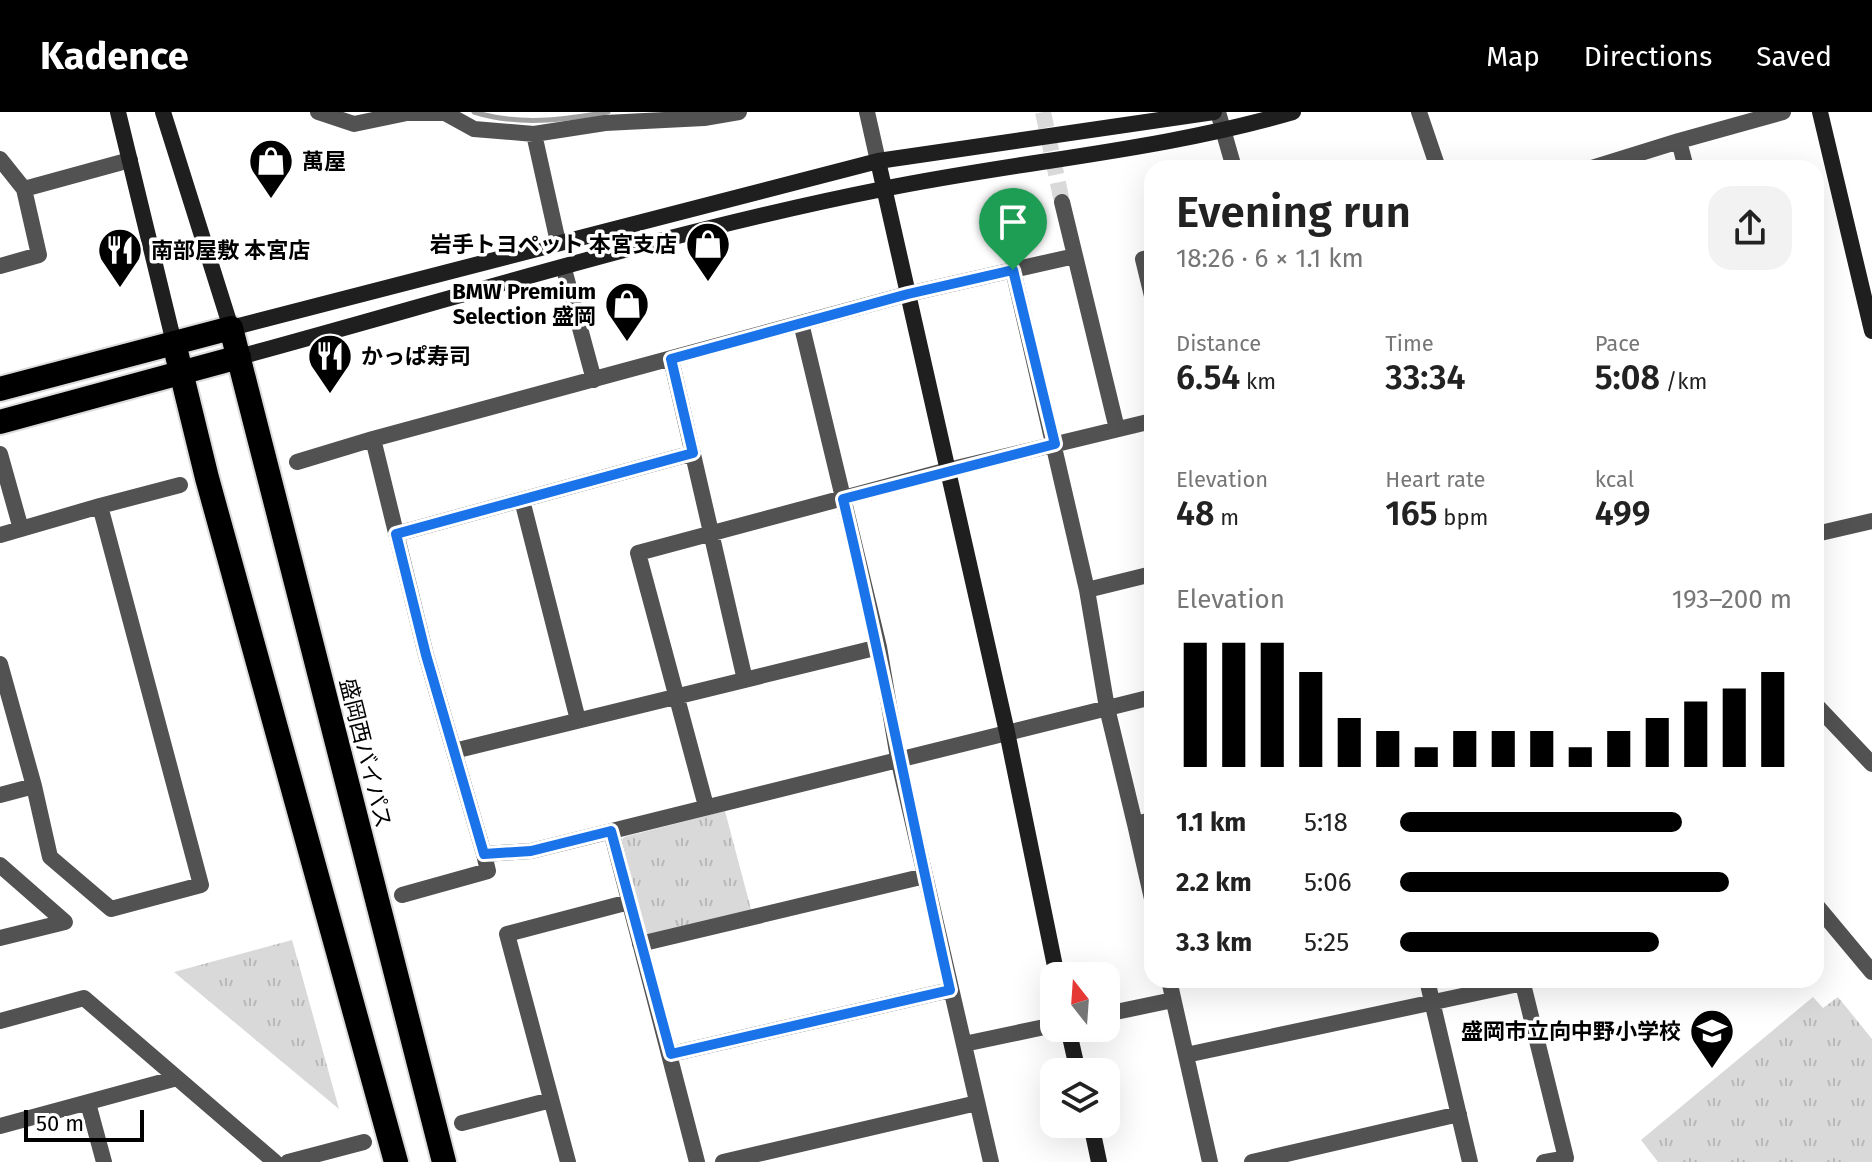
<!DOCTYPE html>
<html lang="en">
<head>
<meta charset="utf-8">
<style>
  body { margin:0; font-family:"Fira Sans","Noto Sans JP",sans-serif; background:#f2f2f2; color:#222; height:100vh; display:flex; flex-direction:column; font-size:30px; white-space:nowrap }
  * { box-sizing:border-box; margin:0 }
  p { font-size:26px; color:#767676 }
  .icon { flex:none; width:44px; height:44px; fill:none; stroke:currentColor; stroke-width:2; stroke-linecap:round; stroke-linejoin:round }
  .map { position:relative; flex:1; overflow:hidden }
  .details { position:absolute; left:1144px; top:48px; width:680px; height:828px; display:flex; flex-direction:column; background:#fff; border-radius:24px; box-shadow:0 8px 32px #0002 }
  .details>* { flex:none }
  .needle { width:52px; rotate:343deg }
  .buttons { position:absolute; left:1040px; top:850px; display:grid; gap:16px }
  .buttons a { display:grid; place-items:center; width:80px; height:80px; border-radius:16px; background:#fff; box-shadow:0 8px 32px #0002; font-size:40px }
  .scale { position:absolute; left:24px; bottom:20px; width:120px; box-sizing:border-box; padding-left:8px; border:4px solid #000; border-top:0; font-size:22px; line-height:28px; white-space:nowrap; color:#000; -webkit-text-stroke:6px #fff; paint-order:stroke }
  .pin { position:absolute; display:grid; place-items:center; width:68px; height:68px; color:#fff; margin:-82px -34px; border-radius:50% 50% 50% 0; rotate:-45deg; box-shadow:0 0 8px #0007 }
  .pin .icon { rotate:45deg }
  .round { display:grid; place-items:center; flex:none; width:84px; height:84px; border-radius:24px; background:#f2f2f2 }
  .summary { display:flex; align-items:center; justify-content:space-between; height:136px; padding:0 32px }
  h1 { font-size:44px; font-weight:600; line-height:60px }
  .figures { display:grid; grid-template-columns:repeat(3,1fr); gap:12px; height:136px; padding:8px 32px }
  .figures div { display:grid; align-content:center }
  .figures b { font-size:34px; font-weight:600 }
  .figures small { font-size:22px; font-weight:400 }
  .figures p { font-size:22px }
  .chart { height:224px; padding:16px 32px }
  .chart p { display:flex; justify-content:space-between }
  .chart svg { width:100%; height:144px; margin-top:8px; stroke:#000; stroke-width:6 }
  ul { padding:0 32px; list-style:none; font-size:26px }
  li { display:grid; grid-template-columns:128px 96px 1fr; align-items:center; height:60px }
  li i { height:20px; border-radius:10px; background:#000 }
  header { display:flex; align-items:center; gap:48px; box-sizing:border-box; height:112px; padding:0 40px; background:#000; color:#fff }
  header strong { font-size:38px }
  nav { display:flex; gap:44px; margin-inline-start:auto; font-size:28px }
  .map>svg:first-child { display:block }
  .grass { fill:url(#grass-tufts) }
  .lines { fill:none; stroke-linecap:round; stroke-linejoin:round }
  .stream { stroke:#a0a0a0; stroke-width:5 }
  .street-tunnel { stroke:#d9d9d9; stroke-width:16; stroke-dasharray:16 8; stroke-linecap:butt }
  .highway-casing { stroke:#dbdbdb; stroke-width:28 }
  .street { stroke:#525252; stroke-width:16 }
  .secondary { stroke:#1f1f1f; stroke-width:16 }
  .highway { stroke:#000; stroke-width:24 }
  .route-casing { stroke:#fff; stroke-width:16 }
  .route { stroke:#1a73e8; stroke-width:10 }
  .labels { text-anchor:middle; stroke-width:7; stroke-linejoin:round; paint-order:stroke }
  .poi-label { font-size:22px; font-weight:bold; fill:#000; stroke:#fff; text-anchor:start }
  .street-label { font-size:22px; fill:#000; stroke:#fff }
</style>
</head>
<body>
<header>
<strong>Kadence</strong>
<nav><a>Map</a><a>Directions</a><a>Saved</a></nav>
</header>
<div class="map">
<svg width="1872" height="1050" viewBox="0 0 1872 1050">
  <defs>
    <pattern id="grass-tufts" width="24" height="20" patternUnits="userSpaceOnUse" patternTransform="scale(2)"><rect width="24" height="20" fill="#d9d9d9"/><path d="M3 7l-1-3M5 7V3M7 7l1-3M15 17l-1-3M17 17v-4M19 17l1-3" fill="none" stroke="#b8b8b8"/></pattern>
  </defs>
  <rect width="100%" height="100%" fill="#fff"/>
  <path class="grass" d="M725,699L752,801L645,824L619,732L624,725Z
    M292,828L339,997L174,860Z
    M1813,885L1823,896L1838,885L1872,927V1050H1658L1641,1028Z"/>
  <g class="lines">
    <path class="stream" d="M474,0C519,14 563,8 608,0"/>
    <path class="street-tunnel" d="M1043,0L1062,90"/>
    <g class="highway-casing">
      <path id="highway" d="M174,231L207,366L396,1050
        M0,277L231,216L444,1050
        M0,310L239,245"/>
    </g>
    <path class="street" d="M318,0L354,12L407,1H445L474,17L534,22L605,11L704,6L739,0
      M867,0L878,49
      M1218,0L1234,56
      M1419,0L1438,56
      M534,22L558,130
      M1679,29L1783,0
      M0,47L24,77
      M1592,56L1679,29L1686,56
      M1062,90L1117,317
      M1152,145L1143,147L1152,184
      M0,154L39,143L24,77L130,48
      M564,157L594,268
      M1013,158L1075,144
      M801,211L879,535L898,646L991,1050
      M671,247L745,568
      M0,342L21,417
      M297,350L373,327
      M522,388L578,608
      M100,394L180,373
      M396,422L693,341
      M1816,422L1872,409
      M0,423L100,394L201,773L111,797L50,745L34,674L0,552
      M1087,478L1152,462
      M1816,593L1872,652
      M454,639L879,535
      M0,683L34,674
      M706,694L638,441L948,358L1152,309
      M1152,708L1135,712L1152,787
      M1135,712L1107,596L1087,478L1013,158L908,182L373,327L426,543L484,742L531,739C738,689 945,635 1152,585
      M611,719L697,1050
      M0,753L65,810L0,826
      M402,783L488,759L484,742
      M1816,793L1872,860
      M640,832L925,764
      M1169,868L1210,1050
      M1427,868L1470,1050
      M1522,868L1566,1046L1544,1050
      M1106,902L1173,888
      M0,909L84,886L275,1050
      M964,932L1054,913
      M671,942L950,878
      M1186,943L1523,871
      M88,991L104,1050
      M462,1011L551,988
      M0,1014L177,966
      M288,1050L364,1030
      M568,1050L507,822L629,790
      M723,1050L977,991
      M1252,1050L1459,1002"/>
    <path class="secondary" d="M118,0L174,231
      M163,0L231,216L878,49L1214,0
      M1820,0L1872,219
      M878,49L1007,620L1057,864
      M239,245C453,187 666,120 883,77C1020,49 1159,39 1293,0
      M1068,916L1078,960
      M1091,1012L1099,1050"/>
    <use href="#highway" class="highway"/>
  </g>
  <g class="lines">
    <g class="route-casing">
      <path id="route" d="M1013,158L1055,332L843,387C882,550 913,714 950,878L671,942L611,719L531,739L484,742L426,543L396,422L693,341L671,247L908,182Z"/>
    </g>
    <use href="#route" class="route"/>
  </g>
  <defs>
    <g id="shop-pin" transform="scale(2.3)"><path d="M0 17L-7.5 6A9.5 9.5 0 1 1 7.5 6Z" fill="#000" stroke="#fff"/><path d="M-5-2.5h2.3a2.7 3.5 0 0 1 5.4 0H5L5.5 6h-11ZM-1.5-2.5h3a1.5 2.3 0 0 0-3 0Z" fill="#fff"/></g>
    <g id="restaurant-pin" transform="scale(2.3)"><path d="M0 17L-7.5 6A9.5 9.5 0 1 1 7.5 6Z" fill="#000" stroke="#fff"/><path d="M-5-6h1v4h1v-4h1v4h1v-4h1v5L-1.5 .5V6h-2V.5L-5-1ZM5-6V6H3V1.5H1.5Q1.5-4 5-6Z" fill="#fff"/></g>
    <g id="school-pin" transform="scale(2.3)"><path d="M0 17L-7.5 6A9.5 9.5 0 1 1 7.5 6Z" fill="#000" stroke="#fff"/><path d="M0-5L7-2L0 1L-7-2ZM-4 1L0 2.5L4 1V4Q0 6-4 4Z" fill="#fff"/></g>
  </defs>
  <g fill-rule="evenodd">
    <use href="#shop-pin" x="271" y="49"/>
    <use href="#shop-pin" x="708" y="132"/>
    <use href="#restaurant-pin" x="120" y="138"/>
    <use href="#shop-pin" x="627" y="192"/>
    <use href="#restaurant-pin" x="330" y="244"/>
    <use href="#school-pin" x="1712" y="919"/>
  </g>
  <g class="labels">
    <g class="poi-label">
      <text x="302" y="57">萬屋</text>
      <text x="677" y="140" text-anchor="end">岩手トヨペット 本宮支店</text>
      <text x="151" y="146">南部屋敷 本宮店</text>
      <text x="596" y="187" text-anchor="end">BMW Premium<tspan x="596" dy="25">Selection 盛岡</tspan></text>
      <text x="361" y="252">かっぱ寿司</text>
      <text x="1681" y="927" text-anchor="end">盛岡市立向中野小学校</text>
    </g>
    <g class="street-label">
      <text transform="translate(366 641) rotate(76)" y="8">盛岡西バイパス</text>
    </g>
  </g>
</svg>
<div class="buttons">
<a><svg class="needle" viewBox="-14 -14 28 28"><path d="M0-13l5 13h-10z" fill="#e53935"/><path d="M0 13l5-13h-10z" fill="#767676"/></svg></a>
<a><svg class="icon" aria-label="layers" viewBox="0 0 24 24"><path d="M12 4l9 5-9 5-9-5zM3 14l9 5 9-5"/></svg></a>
</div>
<div class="scale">50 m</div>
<div class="pin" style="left:1013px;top:158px;background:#1e9e55"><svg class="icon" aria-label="arrive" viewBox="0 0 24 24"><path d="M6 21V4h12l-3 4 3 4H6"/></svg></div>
<section class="details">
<div class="summary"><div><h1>Evening run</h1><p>18:26 · 6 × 1.1 km</p></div><a class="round"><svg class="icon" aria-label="share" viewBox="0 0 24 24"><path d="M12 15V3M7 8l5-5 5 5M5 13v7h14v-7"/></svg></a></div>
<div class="figures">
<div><p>Distance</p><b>6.54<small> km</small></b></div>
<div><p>Time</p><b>33:34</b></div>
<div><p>Pace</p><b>5:08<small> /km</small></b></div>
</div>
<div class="figures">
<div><p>Elevation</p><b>48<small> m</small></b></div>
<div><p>Heart rate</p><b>165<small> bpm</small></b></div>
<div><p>kcal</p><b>499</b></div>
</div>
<div class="chart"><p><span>Elevation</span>193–200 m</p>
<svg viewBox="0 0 160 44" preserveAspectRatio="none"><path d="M5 44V6M15 44V6M25 44V6M35 44V15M45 44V29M55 44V33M65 44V38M75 44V33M85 44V33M95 44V33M105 44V38M115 44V33M125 44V29M135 44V24M145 44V20M155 44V15"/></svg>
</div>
<ul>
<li><b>1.1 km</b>5:18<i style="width:72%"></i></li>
<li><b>2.2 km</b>5:06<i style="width:84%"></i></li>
<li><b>3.3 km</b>5:25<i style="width:66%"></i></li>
</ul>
</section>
</div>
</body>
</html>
